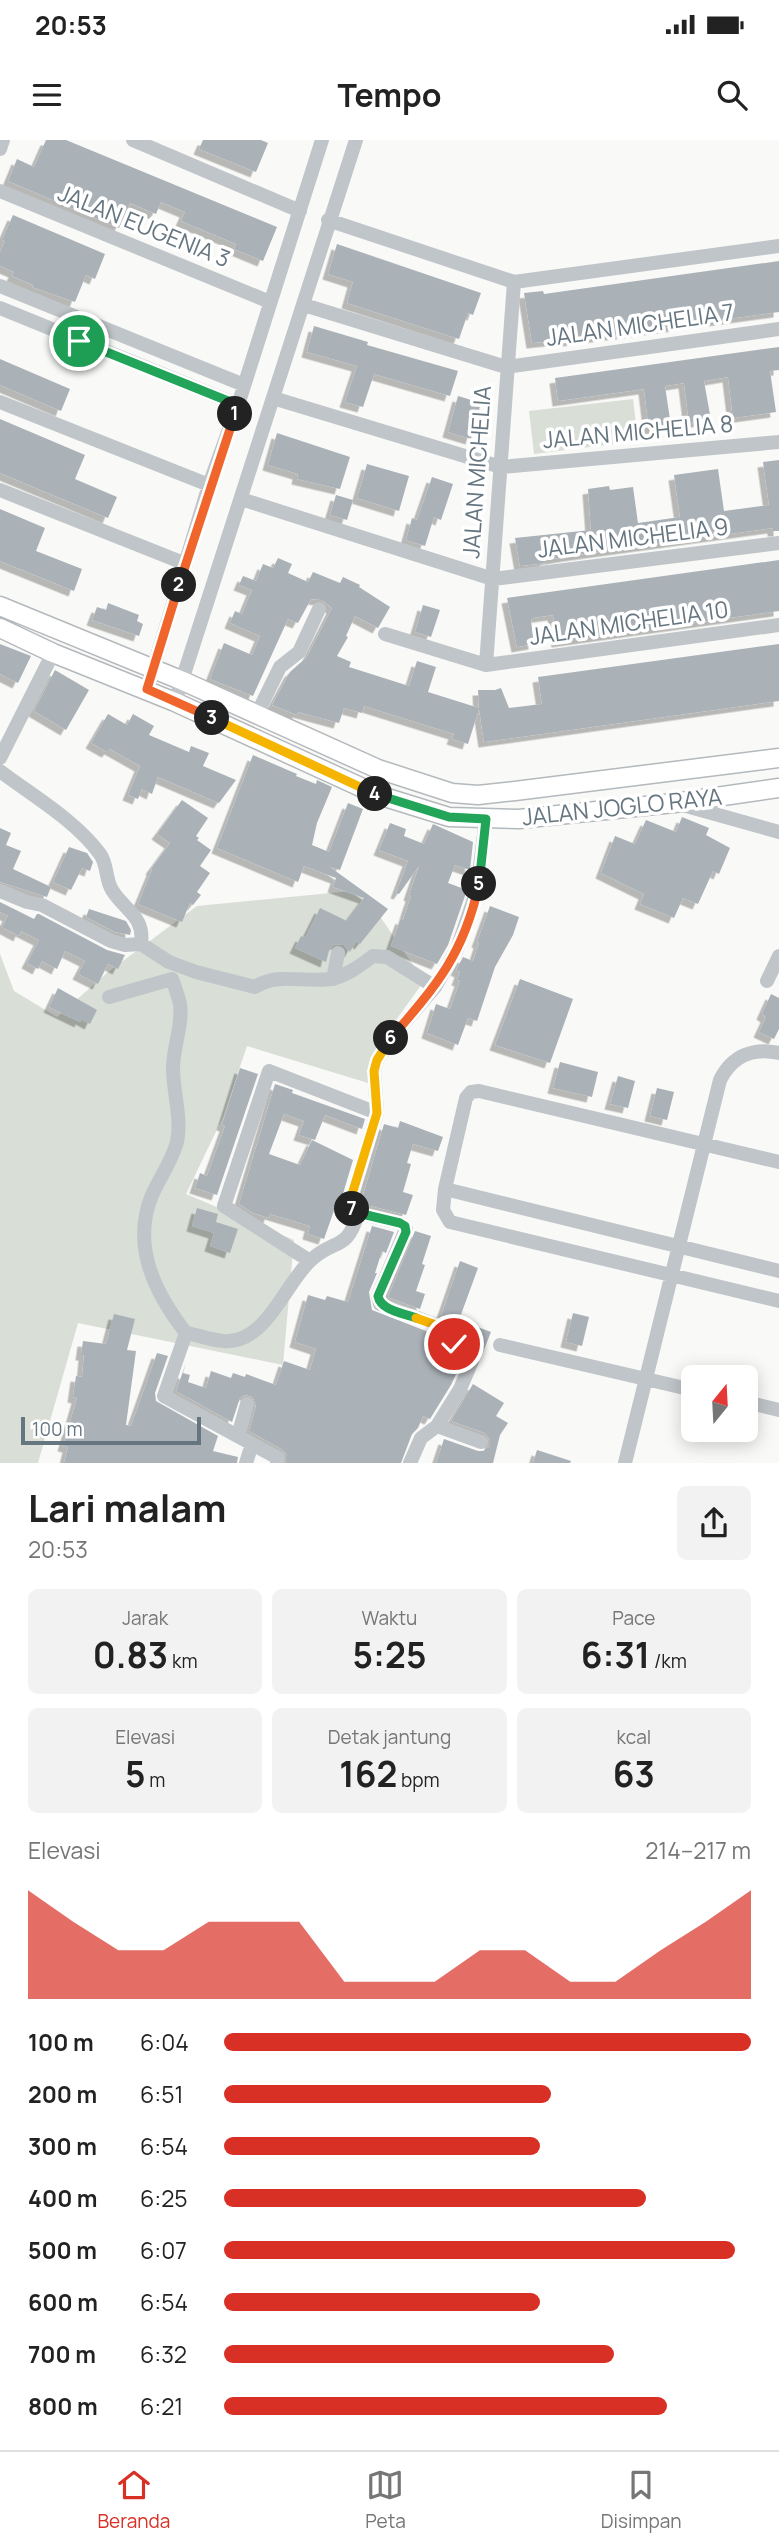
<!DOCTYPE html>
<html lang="id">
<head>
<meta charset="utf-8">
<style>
  body { margin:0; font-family:Manrope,sans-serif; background:#f2f2f2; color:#222; height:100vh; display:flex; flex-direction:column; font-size:26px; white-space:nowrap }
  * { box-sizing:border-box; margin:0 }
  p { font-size:23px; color:#767676 }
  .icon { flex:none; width:38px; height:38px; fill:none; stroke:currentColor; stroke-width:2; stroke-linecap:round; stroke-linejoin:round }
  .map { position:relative; height:1323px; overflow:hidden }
  .drawer { display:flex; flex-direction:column; background:#fff; flex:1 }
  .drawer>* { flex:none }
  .needle { width:46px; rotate:18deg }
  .buttons { position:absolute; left:681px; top:1225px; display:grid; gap:14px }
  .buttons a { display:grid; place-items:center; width:77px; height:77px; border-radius:10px; background:#fff; box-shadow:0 4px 18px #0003; font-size:35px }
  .scale { position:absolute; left:21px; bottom:18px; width:180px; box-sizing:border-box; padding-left:7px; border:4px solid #667681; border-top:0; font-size:19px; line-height:24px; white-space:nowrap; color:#667681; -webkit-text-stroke:5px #fff; paint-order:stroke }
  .pin { position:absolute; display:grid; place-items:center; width:60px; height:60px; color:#fff; margin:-30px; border:4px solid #fff; border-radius:50%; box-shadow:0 2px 7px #0007 }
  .km { position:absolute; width:35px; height:35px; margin:-18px; border-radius:50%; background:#222; color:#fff; font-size:19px; line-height:35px; text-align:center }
  .round { display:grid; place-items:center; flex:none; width:74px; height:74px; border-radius:10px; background:#f2f2f2 }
  .head { display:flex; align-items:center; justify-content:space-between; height:119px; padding:0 28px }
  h1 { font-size:38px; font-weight:700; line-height:52px }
  .stats { display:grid; grid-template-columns:repeat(3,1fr); gap:10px; height:119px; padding:7px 28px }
  .stats div { display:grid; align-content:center; border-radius:10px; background:#f2f2f2; text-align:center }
  .stats b { font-size:35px; font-weight:700 }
  .stats small { font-size:19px; font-weight:400 }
  .stats p { font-size:19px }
  .chart { height:196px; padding:14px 28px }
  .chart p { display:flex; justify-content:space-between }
  .chart svg { width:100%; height:126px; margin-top:7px; fill:#d93025; opacity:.7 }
  ul { padding:0 28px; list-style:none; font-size:23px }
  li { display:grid; grid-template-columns:112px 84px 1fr; align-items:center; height:52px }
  li i { height:18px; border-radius:9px; background:#d93025 }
  .status { display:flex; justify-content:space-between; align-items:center; height:49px; padding:0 35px; background:#fff; direction:ltr }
  .status svg { height:19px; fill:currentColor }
  header { display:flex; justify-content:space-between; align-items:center; height:91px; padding:0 28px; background:#fff; font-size:32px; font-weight:700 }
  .tabs { display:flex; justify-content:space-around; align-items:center; height:98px; border-top:2px solid #e0e0e0; background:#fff; font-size:19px; color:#767676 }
  .tabs a { display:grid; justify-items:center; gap:4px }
  .tabs .on { color:#d93025 }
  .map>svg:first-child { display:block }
  .green { fill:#d9ded6 }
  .building { fill:#aab2b8; filter:url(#shadow) }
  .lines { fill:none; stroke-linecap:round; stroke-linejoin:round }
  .major-casing { stroke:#b4b9bd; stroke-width:21 }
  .minor { stroke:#c0c5c9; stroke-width:14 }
  .major { stroke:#fff; stroke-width:18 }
  .split-1-casing { stroke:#fff; stroke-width:14 }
  .split-2-casing { stroke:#fff; stroke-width:14 }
  .split-3-casing { stroke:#fff; stroke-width:14 }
  .split-4-casing { stroke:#fff; stroke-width:14 }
  .split-5-casing { stroke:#fff; stroke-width:14 }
  .split-6-casing { stroke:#fff; stroke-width:14 }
  .split-7-casing { stroke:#fff; stroke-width:14 }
  .split-8-casing { stroke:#fff; stroke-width:14 }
  .split-9-casing { stroke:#fff; stroke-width:14 }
  .split-1 { stroke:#22a559; stroke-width:9 }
  .split-2 { stroke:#f0652b; stroke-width:9 }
  .split-3 { stroke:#f0652b; stroke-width:9 }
  .split-4 { stroke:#f5b400; stroke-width:9 }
  .split-5 { stroke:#22a559; stroke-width:9 }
  .split-6 { stroke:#f0652b; stroke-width:9 }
  .split-7 { stroke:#f5b400; stroke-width:9 }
  .split-8 { stroke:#22a559; stroke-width:9 }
  .split-9 { stroke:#f5b400; stroke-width:9 }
  .labels { text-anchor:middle; stroke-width:7; stroke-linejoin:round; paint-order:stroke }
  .street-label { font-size:23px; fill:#667681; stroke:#fff }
</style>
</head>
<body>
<div class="status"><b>20:53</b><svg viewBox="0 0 49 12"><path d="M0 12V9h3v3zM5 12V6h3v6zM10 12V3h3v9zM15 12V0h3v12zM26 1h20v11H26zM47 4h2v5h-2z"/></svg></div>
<header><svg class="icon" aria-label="menu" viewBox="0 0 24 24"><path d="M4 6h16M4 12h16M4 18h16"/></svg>Tempo<svg class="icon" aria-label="search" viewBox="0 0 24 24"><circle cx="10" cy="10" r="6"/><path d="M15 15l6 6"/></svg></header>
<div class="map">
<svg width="779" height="1323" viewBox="0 0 779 1323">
  <defs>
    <filter id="shadow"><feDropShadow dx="-5.5" dy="5.5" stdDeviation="0" flood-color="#0004"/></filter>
  </defs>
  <rect width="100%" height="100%" fill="#f9f9f7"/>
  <path class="green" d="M633,259L638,301L534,314L529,271Z
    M362,750L424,841L391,887L378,946L247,906L223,977L186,1054L294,1100L283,1225L78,1183L38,1323H0V814L14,851L57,877L108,832L197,766Z"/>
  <path class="building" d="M46,0H66L277,87L263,121L234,109L236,104L181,81L185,72L161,62L156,74L130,63L119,88L8,41L17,19L34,27Z
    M203,0H261L268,3L256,32L199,9Z
    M13,75L105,114L95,139L86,135L75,162L32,147L33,145L12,136L14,132L0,126V112L5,101L2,100Z
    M337,104L481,153L473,175L468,173L459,199L347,163L353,142L328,134Z
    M779,121V172L560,202V200L532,203L524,153L543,151L544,154Z
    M314,186L368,202L367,205L458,231L450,256L374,234L363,267L345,262L357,226L307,212Z
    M779,207V230L770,231L776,272L733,278L728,237L704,241L711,280L689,283L684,243L665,246L671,286L649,289L644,249L558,261L555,238Z
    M0,219L70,249L61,271L0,245Z
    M458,256L481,263L471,299L448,292Z
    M0,279L85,315L75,339L117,357L108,378L0,333Z
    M277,293L350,317L340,349L297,339L298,334L268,325Z
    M779,320V391H773V388L569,416L545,420L546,423L520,426L515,398L591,390L588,349L609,346L610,350L633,347L638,383L680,377L674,335L718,329L724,371L769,365L763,322Z
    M367,324L409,336L399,371L357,358Z
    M432,337L453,344L441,380L434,377L425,406L406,400L412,378L417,380Z
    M336,355L353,360L347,380L330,375Z
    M0,369L45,388L36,411L82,429L74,451L0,421Z
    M278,418L292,424L288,433L308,442L313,432L340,443L343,437L360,445L359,447L390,467L378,488L355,476L346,496L348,497L337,516L351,522L349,527L409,546L417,521L436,527L428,552L479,568L478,550H495L501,548L509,568L542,564L538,537L779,504V561L484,602L479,569L468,604L452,599L454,594L364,566L362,573L344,568L339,583L298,572L297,575L272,565L290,532L307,517L332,468L322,460L311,459L298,483L288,479L253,556L210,539L224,503L252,515L260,496L230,483L235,471L242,474L252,450L239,445L243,436L256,441L263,424L273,428Z
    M779,420V471L557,502L553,475L532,478L531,481L534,504L517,507L507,458Z
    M108,463L139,475L137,481L143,484L139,496L92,480L97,467L106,470Z
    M423,465L440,470L431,497L415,492Z
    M0,504L31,516L18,543L0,534Z
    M55,530L89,550L66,590L34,571Z
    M108,574L127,585L133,574L154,586L149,595L189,612L191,606L209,613L203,626L236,640L219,663L158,637L152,654L142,649L138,659L128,655L140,626L110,609L107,612L91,603Z
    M253,615L297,634L296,636L316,644L317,640L332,647L317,683L312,705L329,712L348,663L363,669L340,730L330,727L388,769L360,804L356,801L350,812L344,805L334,804L329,811L326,822L295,808L301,796L305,798L320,768L347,781L364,758L333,747L336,738L304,726L298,742L217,708Z
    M182,660L208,678L196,696L199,698L197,700L211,710L200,726L210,733L197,752L201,755L193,765L190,763L182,782L138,764L152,730L151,729L170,703L157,694Z
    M682,677L709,688L706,695L730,708L719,734L713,731L698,764L683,758L674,778L640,764L644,754L601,733L615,696L635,704L646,680L676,692Z
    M390,683L406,689L404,696L424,704L433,684L473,702L470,730L455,725L448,743L467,750L448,805L437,824L391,806L401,778L403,780L411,756L409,755L419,726L399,754L396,753L408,721L379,710Z
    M0,688L11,693L6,705L21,711L13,729L51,747L47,757L0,742Z
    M69,707L87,713L93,722L90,731L82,728L71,750L53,742Z
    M0,762L34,779L37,774H39L107,810L125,815L118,829L108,824L98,844L78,834L85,821L65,811L57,829L42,821L38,829L27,823L39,800L21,791L19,796L2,787L8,776L0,772Z
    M490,766L519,777L513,795L495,827L477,881L468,878L458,905L427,893L436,864L450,869L460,841L457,840L460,832L456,830L463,817L473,821L479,803L477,802Z
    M89,769L126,781L131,790L130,795L115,792L86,777Z
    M520,839L573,859L550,923L495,905Z
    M58,848L97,870L90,884L81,879L80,882L49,867Z
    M771,854L779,858V889L774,899L759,892L766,877L762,874Z
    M560,922L598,932L592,957L553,948Z
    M240,928L258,934L217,1055L195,1048L200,1033L207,1036L225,986L222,985Z
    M618,936L635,941L628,968L610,964Z
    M275,944L293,950L292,953L365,979L362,989L325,975L315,1000L299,995L304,981L284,974L269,1014L300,1025L312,1000L353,1020L342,1057L339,1063L337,1062L324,1099L308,1094L310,1086L270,1074L269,1078L253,1073L239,1064Z
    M657,948L674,952L667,980L650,976Z
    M400,981L443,997L438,1011L413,1004L407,1023L411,1024L403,1052L413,1055L406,1075L363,1064L361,1062L384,984L398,988Z
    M197,1068L218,1074L216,1082L238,1089L230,1113L210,1106L214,1093L192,1086Z
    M372,1086L394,1092L386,1113L382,1111L375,1133H377L369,1152L372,1170L444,1198L447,1210L463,1219L451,1245L430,1279L423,1276L418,1288L412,1294L401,1323H287V1315L283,1310L249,1291L256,1266L253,1257L245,1255L240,1258L232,1282L176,1251L186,1223L183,1233L190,1235L188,1242L206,1248L211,1231L231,1238L233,1233L245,1237L246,1234L276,1245L284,1221L310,1230L316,1209L295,1202L308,1155L325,1160L327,1156L348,1162Z
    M415,1091L431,1096L422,1124L425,1125L416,1151L425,1154L420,1169L388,1157Z
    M460,1121L478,1128L459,1180L491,1192L483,1212L478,1205L463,1198L457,1184L441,1176Z
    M573,1173L589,1177L582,1206L566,1202Z
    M114,1174L135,1179L127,1210L136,1211L126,1285L131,1286L157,1213L168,1216L155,1253L156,1261L218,1296L213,1311L238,1317L237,1323H64L68,1307L63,1306L77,1258L73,1257L76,1236L82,1237L84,1215H81L83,1201L106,1204Z
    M473,1244L504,1263L496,1276L508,1283L500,1295L493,1323H436L444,1299L478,1311H483L490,1306V1300L485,1293L451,1281Z
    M537,1310L571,1321L570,1323H533Z"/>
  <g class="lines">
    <g class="major-casing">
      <path id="major" d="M0,466L183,541L378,629L452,653L478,655L515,651L779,618
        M0,488L53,513L175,562L378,655L449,677L519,679L674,663L779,648"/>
    </g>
    <path class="minor" d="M133,0L300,71
      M0,9L3,0
      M0,51L270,162
      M328,80L514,142L779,106
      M0,146L244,245
      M304,165L506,227L779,189
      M0,168L238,265
      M273,258L501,327L779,302
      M0,262L209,345
      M0,350L186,424
      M241,359L493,439L779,403
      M385,494L486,525L779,485
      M486,525L514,142
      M147,549L209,345L238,265L322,0
      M175,562L356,0
      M257,574L280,527L299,512L319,469
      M0,618L53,513
      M0,631C33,656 75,680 100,714C108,725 105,739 112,750C125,771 145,776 141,804
      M679,664L779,692
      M0,751L27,762L42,765L111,801L125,805L141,804L169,822L196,832L255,847C278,832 304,843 330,839C345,837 361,825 373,816L387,817L435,847
      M333,839L338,813
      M767,841L779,816
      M109,857L172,839C175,847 178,856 180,864C183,885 173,907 173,928C173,952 182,978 177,1002C172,1021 160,1037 152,1055C131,1106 155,1153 186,1193C198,1195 211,1200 223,1201C266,1205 285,1143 311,1120C335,1098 347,1112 358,1073
      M779,1022L479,951L471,952L466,958L445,1049L443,1070L450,1082L779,1161
      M445,1049L779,1131
      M358,1073L350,1064L377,973L374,931L377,920L392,897L435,847L457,809L477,750L486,679
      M358,1073L400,1083L406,1089L378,1156L380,1164L450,1190L453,1194L454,1204L473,1213L472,1221L460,1249L437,1286L421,1298L410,1323
      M310,1121L224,1066L269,931L377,973
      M186,1193L164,1256L278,1318L277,1323
      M500,1205L693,1250
      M746,1262L779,1270
      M437,1286L481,1302
      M238,1296L247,1264
      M246,1323L252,1304
      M625,1323L720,940C732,916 753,907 779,913"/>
    <use href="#major" class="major"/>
  </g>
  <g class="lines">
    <g class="split-1-casing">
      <path id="split-1" d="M79,201L238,265L235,274"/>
    </g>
    <g class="split-2-casing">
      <path id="split-2" d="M179,445L235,274"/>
    </g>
    <g class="split-3-casing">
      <path id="split-3" d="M179,445L147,549L212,578"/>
    </g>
    <g class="split-4-casing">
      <path id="split-4" d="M212,578L375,654"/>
    </g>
    <g class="split-5-casing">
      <path id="split-5" d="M375,654L449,677L486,679L479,744"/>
    </g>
    <g class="split-6-casing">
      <path id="split-6" d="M391,898C436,846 464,814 479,744"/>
    </g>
    <g class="split-7-casing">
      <path id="split-7" d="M352,1069L349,1064L377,973L374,931L377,920L391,898"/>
    </g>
    <g class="split-8-casing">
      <path id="split-8" d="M352,1069L358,1073L400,1083L405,1086L406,1092L378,1156C381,1171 404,1173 416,1178"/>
    </g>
    <g class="split-9-casing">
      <path id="split-9" d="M416,1178L450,1190L453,1194L454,1204"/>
    </g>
    <use href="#split-1" class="split-1"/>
    <use href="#split-2" class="split-2"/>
    <use href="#split-3" class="split-3"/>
    <use href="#split-4" class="split-4"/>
    <use href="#split-5" class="split-5"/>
    <use href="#split-6" class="split-6"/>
    <use href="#split-7" class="split-7"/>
    <use href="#split-8" class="split-8"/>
    <use href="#split-9" class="split-9"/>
  </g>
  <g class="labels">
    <g class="street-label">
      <text transform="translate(144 86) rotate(22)" y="8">JALAN EUGENIA 3</text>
      <text transform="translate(640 185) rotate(-8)" y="8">JALAN MICHELIA 7</text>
      <text transform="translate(638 292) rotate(-5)" y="8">JALAN MICHELIA 8</text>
      <text transform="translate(477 332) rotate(-86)" y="8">JALAN MICHELIA</text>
      <text transform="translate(633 398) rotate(-7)" y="8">JALAN MICHELIA 9</text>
      <text transform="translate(629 483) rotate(-8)" y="8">JALAN MICHELIA 10</text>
      <text transform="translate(622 667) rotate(-6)" y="8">JALAN JOGLO RAYA</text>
    </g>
  </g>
</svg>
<div class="buttons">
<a><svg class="needle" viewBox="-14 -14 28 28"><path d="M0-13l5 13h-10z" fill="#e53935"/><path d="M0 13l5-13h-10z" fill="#767676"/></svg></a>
</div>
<div class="scale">100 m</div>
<div class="pin" style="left:79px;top:201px;background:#1e9e55"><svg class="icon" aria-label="arrive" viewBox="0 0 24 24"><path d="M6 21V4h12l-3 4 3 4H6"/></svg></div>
<div class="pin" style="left:454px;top:1204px;background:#d93025"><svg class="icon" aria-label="check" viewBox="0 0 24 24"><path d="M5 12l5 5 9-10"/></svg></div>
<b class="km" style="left:235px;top:274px">1</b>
<b class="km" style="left:179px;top:445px">2</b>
<b class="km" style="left:212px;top:578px">3</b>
<b class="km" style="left:375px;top:654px">4</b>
<b class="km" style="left:479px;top:744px">5</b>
<b class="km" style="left:391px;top:898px">6</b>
<b class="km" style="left:352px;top:1069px">7</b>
</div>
<section class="drawer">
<div class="head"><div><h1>Lari malam</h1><p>20:53</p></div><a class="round"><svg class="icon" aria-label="share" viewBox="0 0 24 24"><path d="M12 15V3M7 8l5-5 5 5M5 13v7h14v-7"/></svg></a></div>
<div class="stats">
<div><p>Jarak</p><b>0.83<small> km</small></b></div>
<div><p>Waktu</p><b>5:25</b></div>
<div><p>Pace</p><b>6:31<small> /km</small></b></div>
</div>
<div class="stats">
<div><p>Elevasi</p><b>5<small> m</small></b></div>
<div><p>Detak jantung</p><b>162<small> bpm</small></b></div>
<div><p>kcal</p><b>63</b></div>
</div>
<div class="chart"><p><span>Elevasi</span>214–217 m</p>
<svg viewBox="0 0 160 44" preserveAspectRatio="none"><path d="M0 44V6L10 17L20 27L30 27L40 17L50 17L60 17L70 38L80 38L90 38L100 27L110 27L120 38L130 38L140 27L150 17L160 6V44z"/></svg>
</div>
<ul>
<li><b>100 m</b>6:04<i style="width:100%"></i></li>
<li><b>200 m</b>6:51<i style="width:62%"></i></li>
<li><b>300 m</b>6:54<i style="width:60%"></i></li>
<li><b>400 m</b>6:25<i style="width:80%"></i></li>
<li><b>500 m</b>6:07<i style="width:97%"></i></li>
<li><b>600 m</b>6:54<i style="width:60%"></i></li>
<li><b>700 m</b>6:32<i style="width:74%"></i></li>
<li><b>800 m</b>6:21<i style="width:84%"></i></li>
</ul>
</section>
<nav class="tabs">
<a class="on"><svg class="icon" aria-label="home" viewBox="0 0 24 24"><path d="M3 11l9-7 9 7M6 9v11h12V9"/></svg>Beranda</a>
<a><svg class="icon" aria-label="map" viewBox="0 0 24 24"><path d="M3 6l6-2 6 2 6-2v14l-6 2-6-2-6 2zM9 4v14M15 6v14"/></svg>Peta</a>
<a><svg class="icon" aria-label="saved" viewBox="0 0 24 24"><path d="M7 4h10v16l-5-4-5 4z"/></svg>Disimpan</a>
</nav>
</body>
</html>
